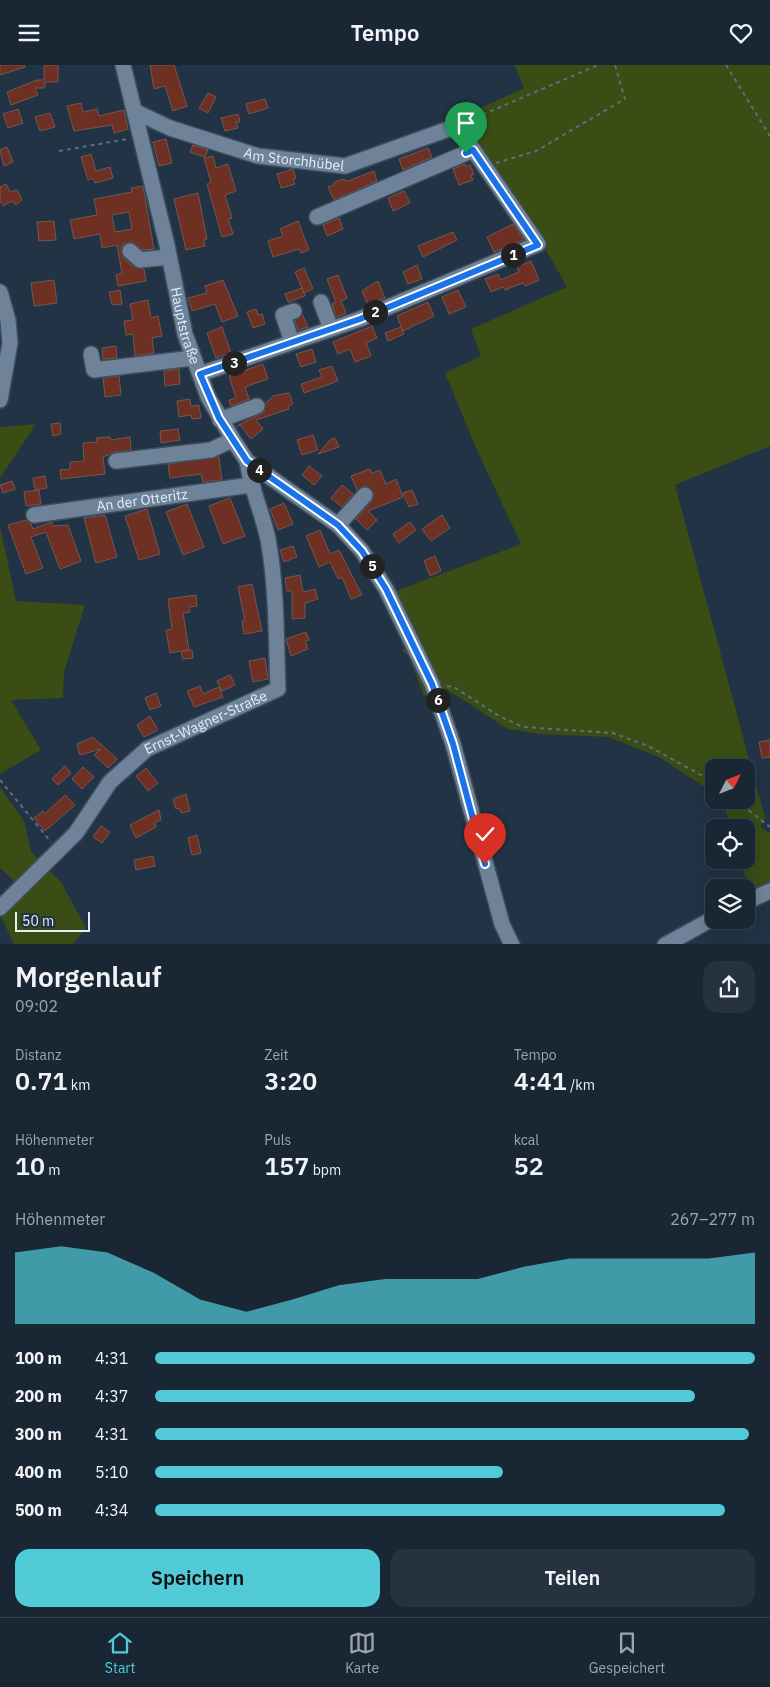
<!DOCTYPE html>
<html lang="de">
<head>
<meta charset="utf-8">
<style>
  body { margin:0; font-family:"IBM Plex Sans",sans-serif; background:#263240; color:#f1f3f6; height:100vh; display:flex; flex-direction:column; font-size:19px; white-space:nowrap }
  * { box-sizing:border-box; margin:0 }
  p { font-size:16px; color:#9fa5ac }
  .icon { flex:none; width:28px; height:28px; fill:none; stroke:currentColor; stroke-width:2; stroke-linecap:round; stroke-linejoin:round }
  .map { position:relative; height:879px; overflow:hidden }
  .drawer { display:flex; flex-direction:column; background:#192634; flex:1 }
  .drawer>* { flex:none }
  .needle { width:32px; rotate:48deg }
  .controls { position:absolute; left:705px; top:694px; display:grid; gap:10px }
  .controls a { display:grid; place-items:center; width:50px; height:50px; border-radius:10px; background:#192634; box-shadow:0 5px 20px #0002,0 0 0 1px #37434f; font-size:25px }
  .scale { position:absolute; left:15px; bottom:12px; width:75px; box-sizing:border-box; padding-left:5px; border:2px solid #e2eefa; border-top:0; font-size:14px; line-height:18px; white-space:nowrap; color:#e2eefa; -webkit-text-stroke:4px #213345; paint-order:stroke }
  .pin { position:absolute; display:grid; place-items:center; width:42px; height:42px; color:#fff; margin:-51px -21px; border-radius:50% 50% 50% 0; rotate:-45deg; box-shadow:0 0 5px #0007 }
  .pin .icon { rotate:45deg }
  .km { position:absolute; width:25px; height:25px; margin:-12px; border-radius:50%; background:#222; color:#fff; font-size:14px; line-height:25px; text-align:center }
  .round { display:grid; place-items:center; flex:none; width:52px; height:52px; border-radius:15px; background:#263240 }
  .headline { display:flex; align-items:center; justify-content:space-between; height:85px; padding:0 15px }
  h1 { font-size:28px; font-weight:600; line-height:38px }
  .stats { display:grid; grid-template-columns:repeat(3,1fr); gap:8px; height:85px; padding:5px 15px }
  .stats div { display:grid; align-content:center }
  .stats b { font-size:25px; font-weight:600 }
  .stats small { font-size:14px; font-weight:400 }
  .stats p { font-size:14px }
  .chart { height:140px; padding:10px 15px }
  .chart p { display:flex; justify-content:space-between }
  .chart svg { width:100%; height:90px; margin-top:5px; fill:#52cbd9; opacity:.7 }
  .primary-button { display:flex; gap:10px; margin-top:auto; padding:10px 15px }
  .primary-button a { flex:1; height:58px; border-radius:15px; background:#52cbd9; color:#111; font-size:20px; font-weight:600; line-height:58px; text-align:center }
  .primary-button a+a { background:#263240; color:#f1f3f6 }
  ul { padding:0 15px; list-style:none; font-size:16px }
  li { display:grid; grid-template-columns:80px 60px 1fr; align-items:center; height:38px }
  li i { height:12px; border-radius:6px; background:#52cbd9 }
  header { display:flex; justify-content:space-between; align-items:center; height:65px; padding:0 15px; background:#192634; font-size:22px; font-weight:600 }
  .tab-bar { display:flex; justify-content:space-around; align-items:center; height:70px; border-top:1px solid #37434f; background:#192634; font-size:14px; color:#9fa5ac }
  .tab-bar a { display:grid; justify-items:center; gap:2px }
  .tab-bar .active { color:#52cbd9 }
  .map>svg:first-child { display:block }
  .green { fill:#394d15 }
  .building { fill:#6f3024; stroke:#745750; fill-rule:evenodd }
  .lines { fill:none; stroke-linecap:round; stroke-linejoin:round }
  .minor-casing { stroke:#3d4e5d; stroke-width:18 }
  .path { stroke:#5e6e7e; stroke-width:2; stroke-dasharray:4 4; stroke-linecap:butt }
  .minor { stroke:#6e8399; stroke-width:15 }
  .route-casing { stroke:#fff; stroke-width:10 }
  .route { stroke:#1a73e8; stroke-width:6 }
  .labels { text-anchor:middle; stroke-width:4.5; stroke-linejoin:round; paint-order:stroke }
  .street-label { font-size:14px; fill:#e2eefa; stroke:#213345 }
</style>
</head>
<body>
<header><svg class="icon" aria-label="menu" viewBox="0 0 24 24"><path d="M4 6h16M4 12h16M4 18h16"/></svg>Tempo<svg class="icon" aria-label="heart" viewBox="0 0 24 24"><path d="M12 20l-8-8c-3-5 5-10 8-4 3-6 11-1 8 4z"/></svg></header>
<div class="map">
<svg width="770" height="880" viewBox="0 0 770 880">
  <rect width="100%" height="100%" fill="#213345"/>
  <path class="green" d="M514,0H770V381L675,420L765,753L760,762L770,768V820L750,827L740,795H746V762H731L722,735H746V702H714V728L659,692L608,672L539,669L508,664L446,624L424,631L408,590L401,585L419,576L396,526L521,479L476,383L445,308L481,291L471,264L567,222L541,176L457,54L524,23Z
    M36,359L0,413V362Z
    M0,460L16,536L85,540L64,607L63,633L11,635L41,685L0,709Z
    M0,722L24,756L31,787L61,817L86,863L73,879H14L1,852L26,827L0,803Z"/>
  <path class="building" d="M0,0H24L25,2L0,10Z
    M44,0H58V17H45V23H35L38,30L11,40L7,27L37,15H44Z
    M150,0H174L187,41L173,46L165,21L154,24Z
    M208,28L216,32L208,48L199,43Z
    M265,34L268,43L249,49L246,39Z
    M81,38L83,47L97,44L99,51L124,45L128,64L114,68L112,60L74,66L67,41Z
    M18,44L23,58L8,63L3,49Z
    M50,48L55,62L40,66L35,52Z
    M238,49L240,57H236L238,63L225,66L221,53Z
    M166,74L172,98L159,101L153,77Z
    M193,80L208,85L205,92L190,87Z
    M7,82L13,97L4,101L0,85Z
    M428,83L432,92L403,105L399,94Z
    M91,89L96,106L110,102L113,113L95,118L93,113L88,115L81,92Z
    M213,91L216,103L228,99L236,126L225,130L232,153L228,154L233,169L222,172L207,119L211,117L204,93Z
    M465,99L466,102L470,100L474,109L471,111L473,115L459,120L453,104Z
    M293,104L296,113L293,114L295,119L281,123L277,109Z
    M374,106L377,116L334,135L328,122L334,120L333,118L342,114L348,116Z
    M6,119L10,127L17,125L22,135L16,140L12,136L3,141L0,136V122Z
    M143,121L154,184L143,185L131,177L123,179L121,185L123,193L134,202L144,204L146,216L118,221L116,210L122,208L117,180L102,183L100,169L74,174L70,155L97,150L94,134L132,127L131,123ZM129,147L132,164L115,167L112,150Z
    M404,126L410,138L393,146L388,133Z
    M198,128L207,174L204,175L205,181L186,185L174,134Z
    M339,153L343,164L327,171L323,160Z
    M54,156L56,175L39,176L37,157Z
    M298,156L309,185L301,188L299,184L273,192L268,176L283,171L280,164Z
    M513,159L524,175L494,187L487,172Z
    M453,167L457,175L423,192L418,181Z
    M531,196L539,215L525,221L523,218L505,225L503,222L491,227L485,214L498,209L500,215L519,207L517,202Z
    M417,200L422,214L408,219L403,207Z
    M304,203L313,224L304,228L302,223L305,231L288,237L285,229L302,223L295,207Z
    M338,210L347,233L341,236L346,248L336,252L332,239L336,237L327,214Z
    M54,215L57,238L34,241L31,218Z
    M223,215L238,251L222,257L215,239L192,246L188,233L207,228L205,221Z
    M378,216L385,233L368,240L362,226Z
    M120,225L122,239L112,240L109,227Z
    M458,225L466,242L449,249L442,232Z
    M148,235L151,253L158,251L162,271L152,273L154,288L135,291L133,269L126,270L124,256L133,255L130,239Z
    M428,237L434,251L403,266L397,251Z
    M256,244L258,250L262,249L265,259L253,263L247,247Z
    M302,249L308,262L298,265L295,256Z
    M372,261L377,273L366,278L371,291L355,297L350,284L338,289L333,277Z
    M222,262L231,288L216,293L207,268Z
    M401,262L404,269L388,276L385,268Z
    M116,281L117,293L103,294L102,283Z
    M312,284L316,297L301,302L296,289Z
    M263,299L268,314L245,322L249,334L231,341L229,335L236,333L229,311Z
    M332,301L338,316L304,328L301,319L322,312L319,305Z
    M179,304L180,319L165,321L164,306Z
    M119,311L121,330L105,332L103,313Z
    M289,328L293,339L288,341L289,344L256,355L263,364L251,374L240,360L237,361L264,347L266,338L273,331Z
    M190,334L191,341L199,340L201,353L192,354L191,350L179,352L177,336Z
    M60,358L61,369L53,371L51,359Z
    M178,364L180,375L161,378L160,366Z
    M313,370L318,385L302,390L297,375Z
    M110,372L111,375L130,372L131,385L115,387L103,392L105,409L61,414L60,405L70,404V397L84,396L83,378L97,377L96,373Z
    M335,373L339,382L318,389L330,375Z
    M219,392L222,415L203,417L201,409L170,413L168,399Z
    M309,401L322,411L314,420L302,410Z
    M370,404L372,408L380,405L386,419L396,414L403,432L368,446L377,455L367,465L356,454L372,436L374,428L366,421L357,425L351,411Z
    M45,411L47,423L35,425L33,413Z
    M12,416L15,424L3,428L0,420Z
    M342,420L353,429L342,442L331,433Z
    M39,425L41,439L26,441L24,427Z
    M412,425L418,439L409,442L403,428Z
    M230,433L245,471L223,479L209,441Z
    M284,438L293,459L278,465L270,444Z
    M187,439L204,482L183,490L166,447Z
    M147,444L160,489L139,495L125,451Z
    M105,450L117,492L96,498L84,453Z
    M442,450L450,463L431,476L422,464Z
    M26,455L31,459L33,464L52,457L53,461L68,460L81,496L60,504L46,467L31,472L43,503L26,509L8,460Z
    M410,457L416,465L399,478L393,469Z
    M320,465L330,489L339,485L362,530L351,534L342,512L338,514L330,497L319,502L306,471Z
    M293,481L297,492L284,497L280,485Z
    M435,491L441,506L430,511L424,496Z
    M300,510L303,527L315,524L318,534L305,538V553L292,554V526H287L285,513Z
    M252,519L262,566L244,569L242,556H245L238,522Z
    M196,530L197,541L189,542L190,547L183,548L189,585L182,586L192,585L193,593L183,594L181,586L170,588L166,565L172,564L168,534Z
    M306,567L309,575L305,576L308,584L291,591L286,574Z
    M265,593L268,614L253,617L249,596Z
    M230,610L235,620L222,626L217,616Z
    M200,621L203,629L219,622L223,632L194,642L187,626Z
    M156,628L161,641L150,645L145,633Z
    M150,651L158,665L144,672L137,660Z
    M93,672L117,694L108,703L94,690L101,684L80,690L77,679Z
    M770,675V692L762,693L759,677Z
    M65,701L71,708L58,720L52,714Z
    M83,702L94,712L82,724L72,714Z
    M146,703L158,718L148,726L136,711Z
    M186,729L190,746L181,748L179,743L176,744L173,734Z
    M65,730L75,740L45,766L34,753L43,746L45,749Z
    M159,745L161,755L155,757L156,762L136,773L130,760Z
    M101,761L110,767L102,778L93,772Z
    M197,770L201,788L192,790L188,773Z
    M153,791L155,801L136,805L134,795Z"/>
  <g class="lines">
    <g class="minor-casing">
      <g id="minor">
        <path id="s1" d="M123,0L167,180L185,269L208,332L235,378L247,396L338,460L362,486L386,524L432,619L453,679L502,859L512,880"/>
        <path id="s2" d="M136,47L170,63L258,91L345,101L457,61L538,179L360,254L200,309"/>
        <path d="M317,152L473,85"/>
        <path d="M130,186L140,195L169,192"/>
        <path d="M0,227L8,255L10,278L0,335"/>
        <path d="M321,237L331,264"/>
        <path d="M292,277L283,250L294,246"/>
        <path d="M91,289L94,305L193,293"/>
        <path d="M220,355L257,341"/>
        <path d="M116,396L211,385L232,375"/>
        <path id="s3" d="M34,450L251,420"/>
        <path d="M338,460L365,430"/>
        <path d="M746,837L770,826"/>
        <path id="s4" d="M0,843L76,768L110,717L147,684L278,624C276,574 277,523 268,474C262,447 251,424 247,396"/>
        <path d="M665,880L714,853"/>
      </g>
    </g>
    <path class="path" d="M726,0L770,71
      M468,56L598,0
      M59,86L128,74
      M496,98L536,86L625,34L615,0
      M447,621L454,622L499,651L523,662L613,668L648,681L714,717
      M0,715L51,777
      M736,735L770,762"/>
    <use href="#minor" class="minor"/>
  </g>
  <g class="lines">
    <g class="route-casing">
      <path id="route" d="M466,88L473,85L538,180L360,254L200,309L219,353L247,396L338,460L362,486L386,524L432,619L453,679L485,799"/>
    </g>
    <use href="#route" class="route"/>
  </g>
  <g class="labels">
    <g class="street-label">
      <text dy="5" stroke="none"><textPath href="#s2" startOffset="166">Am Storchhübel</textPath></text>
      <text dy="5" stroke="none"><textPath href="#s1" startOffset="268">Hauptstraße</textPath></text>
      <text dy="5" stroke="none"><textPath href="#s3" startOffset="109">An der Otteritz</textPath></text>
      <text dy="5" stroke="none"><textPath href="#s4" startOffset="282">Ernst-Wagner-Straße</textPath></text>
    </g>
  </g>
</svg>
<div class="controls">
<a><svg class="needle" viewBox="-14 -14 28 28"><path d="M0-13l5 13h-10z" fill="#e53935"/><path d="M0 13l5-13h-10z" fill="#9fa5ac"/></svg></a>
<a><svg class="icon" aria-label="locate" viewBox="0 0 24 24"><circle cx="12" cy="12" r="6"/><path d="M12 2v4M12 18v4M2 12h4M18 12h4"/></svg></a>
<a><svg class="icon" aria-label="layers" viewBox="0 0 24 24"><path d="M12 4l9 5-9 5-9-5zM3 14l9 5 9-5"/></svg></a>
</div>
<div class="scale">50 m</div>
<div class="pin" style="left:466px;top:88px;background:#1e9e55"><svg class="icon" aria-label="arrive" viewBox="0 0 24 24"><path d="M6 21V4h12l-3 4 3 4H6"/></svg></div>
<div class="pin" style="left:485px;top:799px;background:#d93025"><svg class="icon" aria-label="check" viewBox="0 0 24 24"><path d="M5 12l5 5 9-10"/></svg></div>
<b class="km" style="left:513px;top:190px">1</b>
<b class="km" style="left:375px;top:247px">2</b>
<b class="km" style="left:234px;top:298px">3</b>
<b class="km" style="left:259px;top:405px">4</b>
<b class="km" style="left:372px;top:501px">5</b>
<b class="km" style="left:438px;top:635px">6</b>
</div>
<section class="drawer">
<div class="headline"><div><h1>Morgenlauf</h1><p>09:02</p></div><a class="round"><svg class="icon" aria-label="share" viewBox="0 0 24 24"><path d="M12 15V3M7 8l5-5 5 5M5 13v7h14v-7"/></svg></a></div>
<div class="stats">
<div><p>Distanz</p><b>0.71<small> km</small></b></div>
<div><p>Zeit</p><b>3:20</b></div>
<div><p>Tempo</p><b>4:41<small> /km</small></b></div>
</div>
<div class="stats">
<div><p>Höhenmeter</p><b>10<small> m</small></b></div>
<div><p>Puls</p><b>157<small> bpm</small></b></div>
<div><p>kcal</p><b>52</b></div>
</div>
<div class="chart"><p><span>Höhenmeter</span>267–277 m</p>
<svg viewBox="0 0 160 44" preserveAspectRatio="none"><path d="M0 44V9L10 6L20 9L30 19L40 32L50 38L60 32L70 25L80 22L90 22L100 22L110 16L120 12L130 12L140 12L150 12L160 9V44z"/></svg>
</div>
<ul>
<li><b>100 m</b>4:31<i style="width:100%"></i></li>
<li><b>200 m</b>4:37<i style="width:90%"></i></li>
<li><b>300 m</b>4:31<i style="width:99%"></i></li>
<li><b>400 m</b>5:10<i style="width:58%"></i></li>
<li><b>500 m</b>4:34<i style="width:95%"></i></li>
</ul>
<div class="primary-button"><a>Speichern</a><a>Teilen</a></div>
</section>
<nav class="tab-bar">
<a class="active"><svg class="icon" aria-label="home" viewBox="0 0 24 24"><path d="M3 11l9-7 9 7M6 9v11h12V9"/></svg>Start</a>
<a><svg class="icon" aria-label="map" viewBox="0 0 24 24"><path d="M3 6l6-2 6 2 6-2v14l-6 2-6-2-6 2zM9 4v14M15 6v14"/></svg>Karte</a>
<a><svg class="icon" aria-label="saved" viewBox="0 0 24 24"><path d="M7 4h10v16l-5-4-5 4z"/></svg>Gespeichert</a>
</nav>
</body>
</html>
